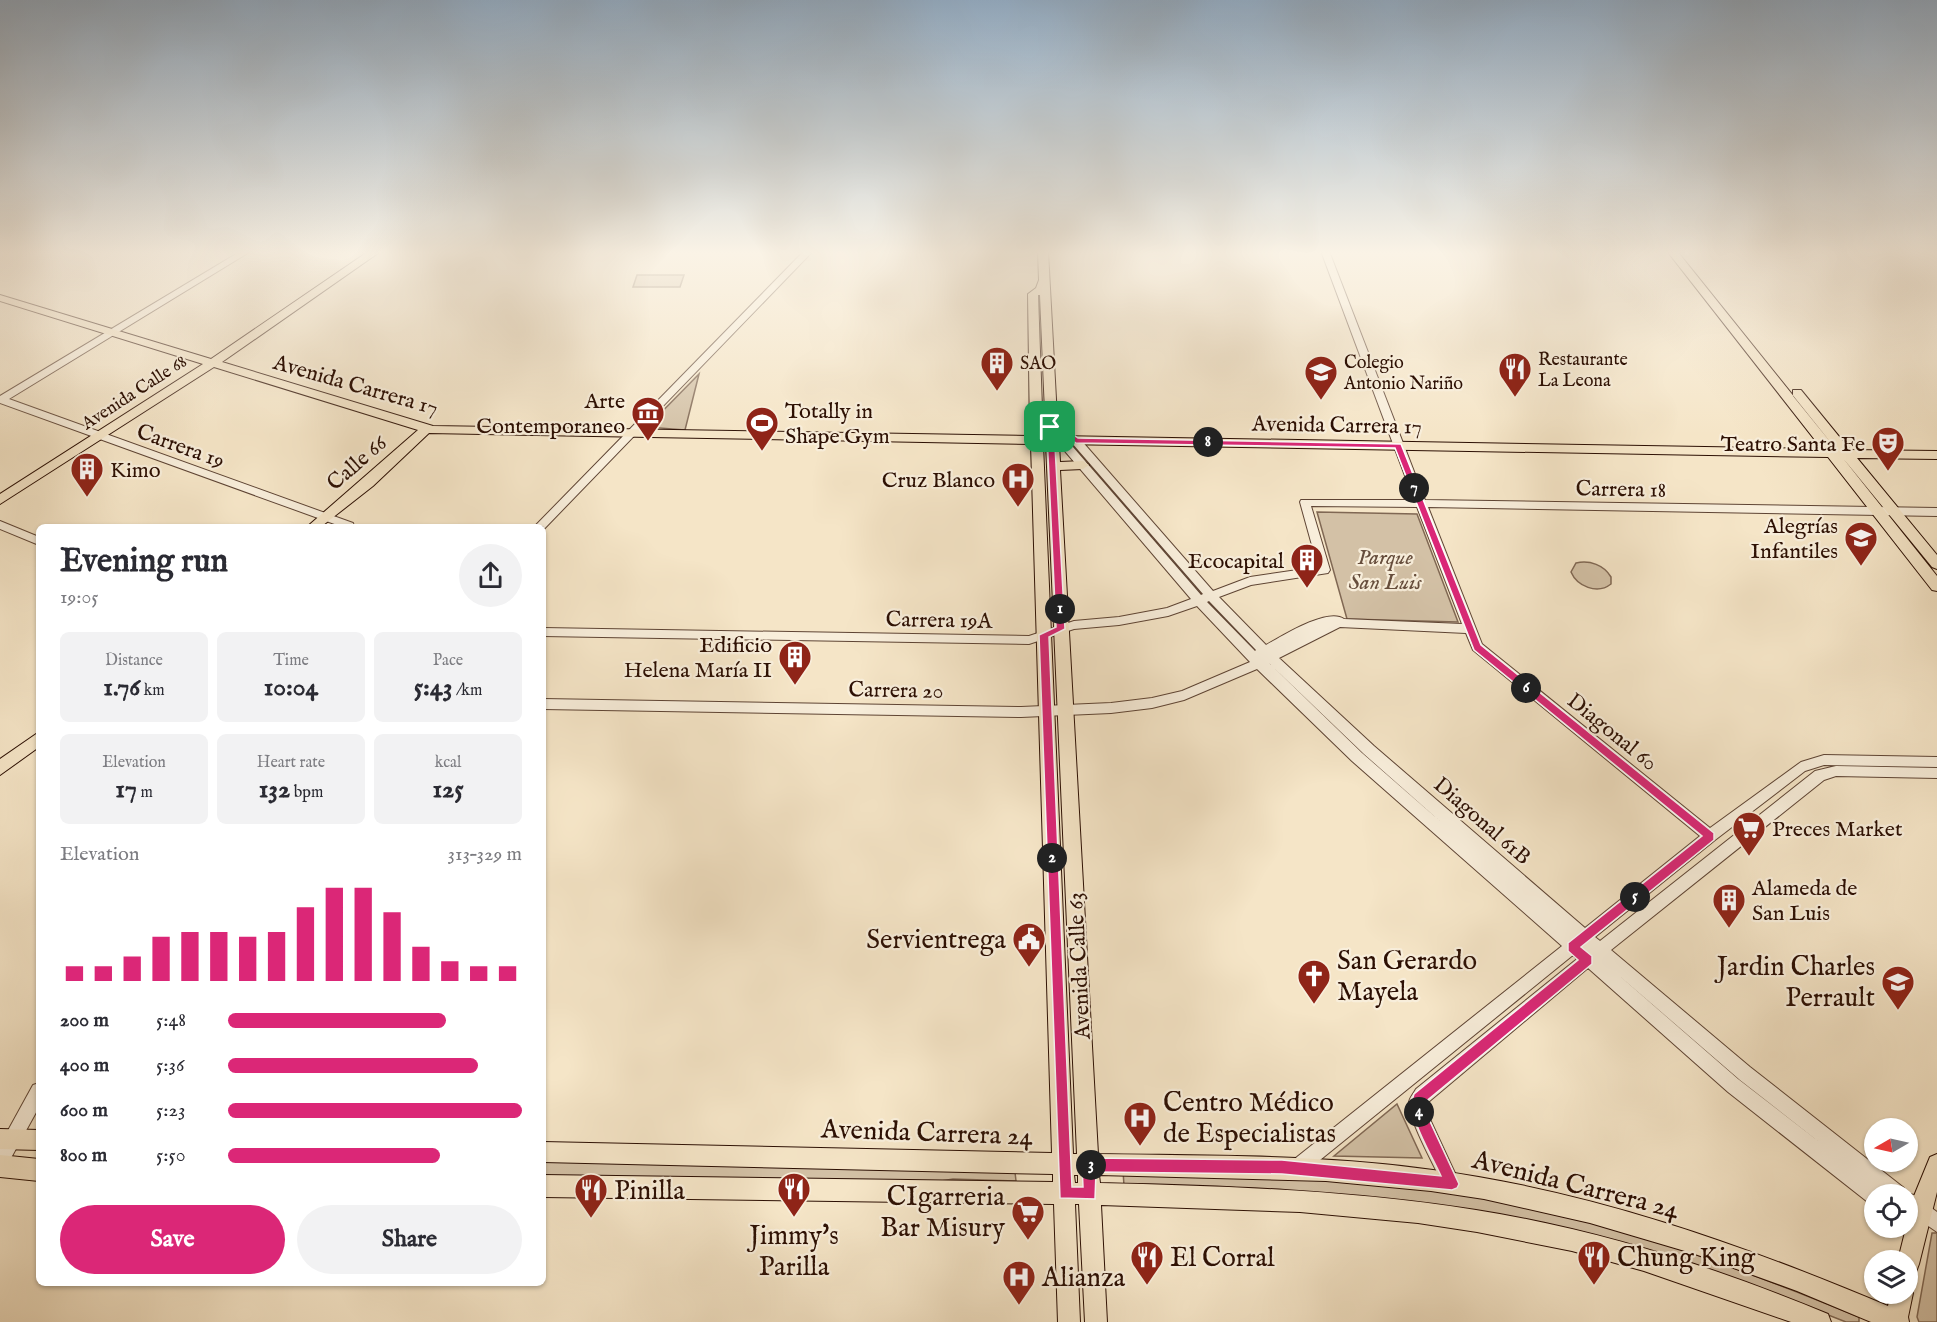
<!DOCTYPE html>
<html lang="en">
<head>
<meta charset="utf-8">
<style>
  body { margin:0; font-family:"IM FELL English",serif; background:#f2f2f3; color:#2b2b33; height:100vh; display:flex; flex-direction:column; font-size:22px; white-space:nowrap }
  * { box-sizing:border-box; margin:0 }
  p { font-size:20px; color:#7c7c81 }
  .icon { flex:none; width:33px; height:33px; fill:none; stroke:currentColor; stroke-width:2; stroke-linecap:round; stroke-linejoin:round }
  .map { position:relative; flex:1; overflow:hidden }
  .panel { position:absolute; left:36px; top:524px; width:510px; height:762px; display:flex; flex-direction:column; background:#fff; border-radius:9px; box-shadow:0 2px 4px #0004 }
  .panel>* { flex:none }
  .needle { width:39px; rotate:261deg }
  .tools { position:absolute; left:1864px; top:1118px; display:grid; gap:12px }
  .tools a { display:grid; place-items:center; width:54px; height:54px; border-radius:50%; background:#fff; box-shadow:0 2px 4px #0004; font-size:30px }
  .pin { position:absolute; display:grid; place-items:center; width:51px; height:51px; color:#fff; margin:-26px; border-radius:12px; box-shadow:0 3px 9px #0006 }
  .km { position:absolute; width:30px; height:30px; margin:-15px; border-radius:50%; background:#222; color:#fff; font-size:16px; line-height:30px; text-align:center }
  .round { display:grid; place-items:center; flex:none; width:63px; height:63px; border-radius:32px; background:#f2f2f3 }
  .head { display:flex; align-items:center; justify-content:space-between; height:102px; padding:0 24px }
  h1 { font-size:33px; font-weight:700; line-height:45px }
  .metrics { display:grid; grid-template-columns:repeat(3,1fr); gap:9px; height:102px; padding:6px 24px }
  .metrics div { display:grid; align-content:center; border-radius:9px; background:#f2f2f3; text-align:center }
  .metrics b { font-size:26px; font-weight:700 }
  .metrics small { font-size:16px; font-weight:400 }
  .metrics p { font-size:16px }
  .chart { height:168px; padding:12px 24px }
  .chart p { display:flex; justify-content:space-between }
  .chart svg { width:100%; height:108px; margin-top:6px; stroke:#db2777; stroke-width:6 }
  .button { display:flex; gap:12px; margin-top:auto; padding:12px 24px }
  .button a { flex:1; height:69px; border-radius:36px; background:#db2777; color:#fff; font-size:24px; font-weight:700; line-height:69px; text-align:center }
  .button a+a { background:#f2f2f3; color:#2b2b33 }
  ul { padding:0 24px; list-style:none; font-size:20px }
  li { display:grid; grid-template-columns:96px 72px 1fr; align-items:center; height:45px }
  li i { height:15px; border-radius:8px; background:#db2777 }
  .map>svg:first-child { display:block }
  .green { fill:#d3c1a6; stroke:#806854; stroke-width:1.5 }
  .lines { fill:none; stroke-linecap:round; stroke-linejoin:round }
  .minor-casing { stroke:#5e4434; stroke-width:2 }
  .major-casing { stroke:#2c0f03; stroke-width:2 }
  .minor { fill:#f8eedb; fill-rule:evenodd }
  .major { fill:#f5e5c7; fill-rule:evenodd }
  .route { fill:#db2777; stroke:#fff; stroke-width:1.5; fill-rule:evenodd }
  .labels { text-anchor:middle; stroke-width:4.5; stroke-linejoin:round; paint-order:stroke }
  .far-poi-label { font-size:18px; fill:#2c0f03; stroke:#f8eedb; text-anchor:start }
  .far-street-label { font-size:18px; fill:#2c0f03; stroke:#f8eedb }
  .street-label { font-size:22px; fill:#2c0f03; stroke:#f8eedb }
  .poi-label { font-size:22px; fill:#2c0f03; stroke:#f8eedb; text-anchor:end }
  .park-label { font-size:22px; font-style:italic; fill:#664d3c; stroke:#f8eedb }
  .near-poi-label { font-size:27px; fill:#2c0f03; stroke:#f8eedb; text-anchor:start }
  .near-street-label { font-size:27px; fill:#2c0f03; stroke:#f8eedb }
</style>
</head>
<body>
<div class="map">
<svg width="1937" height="1322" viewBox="0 0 1937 1322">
  <rect width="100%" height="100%" fill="#f5e5c7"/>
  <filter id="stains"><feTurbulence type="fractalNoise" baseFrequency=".00333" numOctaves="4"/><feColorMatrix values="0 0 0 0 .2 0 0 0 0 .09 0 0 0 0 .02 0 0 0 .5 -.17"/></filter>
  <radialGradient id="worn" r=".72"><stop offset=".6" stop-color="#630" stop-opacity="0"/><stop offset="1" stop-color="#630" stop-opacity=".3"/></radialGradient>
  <path class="green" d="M637,275H684L680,287H633Z
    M699,374L685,430L647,427Z
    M1317,512L1417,514L1458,622L1347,619Z
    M1576,563C1590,560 1604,565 1611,577V584C1597,595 1577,586 1571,572Z
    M1397,1104L1422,1158L1334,1156Z
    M543,1161L1015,1172L1016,1181L953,1179L917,1185L543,1178Z
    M1123,1170C1266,1177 1411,1180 1551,1210C1573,1215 1595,1222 1616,1229C1699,1253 1779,1284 1859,1317V1322H1846L1757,1287L1321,1195L1227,1187L1124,1186Z
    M1932,1233H1937V1322H1919L1917,1317Z"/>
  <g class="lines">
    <g class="minor-casing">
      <path id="minor" d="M241,251H251L9,399L353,523L354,526H340L0,403V396Z
        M804,251H813L544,529L543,526H535Z
        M1321,251H1329L1425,500L1937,508V516L1428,507L1482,644L1710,828L1801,762L1824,755L1937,757V767L1824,765L1805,771L1715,840L1595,937L1600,941L1815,771L1836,766L1937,768V778L1836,776L1824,780L1611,950L1750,1067L1904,1188L1906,1193L1914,1195L1937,1212V1232L1908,1212V1194H1884L1881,1192L1882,1194H1875V1206L1869,1203L1728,1092L1588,968L1426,1104L1428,1115L1460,1184L1458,1190L1452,1192L1446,1190C1438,1173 1407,1117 1409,1102C1410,1097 1414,1093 1416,1089L1577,959L1573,955L1304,1173L1298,1175L1292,1173L1290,1167L1292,1161L1562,946L1352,761L1257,669L1184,700L1152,708L1111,713L1021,717L543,709V699L1021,707L1111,703L1152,698L1182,691L1250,662L1197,606L1168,616L1119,625L1074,629L1029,644L543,636V628L1029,636L1074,621L1119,617L1167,608L1191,599L1058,443L1057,441L1062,438L1066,439L1201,595L1203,594L1072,443V439H1080L1213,591L1250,577L1318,567L1300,502L1301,500H1414ZM1311,506L1417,507L1462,624L1344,619C1328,607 1282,636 1266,645L1219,597L1251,585L1328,573L1330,570ZM1209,601L1256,650L1255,651L1207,602ZM1340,627L1466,633L1473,650L1700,836L1585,928L1374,746L1279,658ZM1269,663L1364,754L1441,822L1362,753ZM1615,972L1738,1079L1823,1145L1740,1080Z
        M0,521L39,537V545L0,529Z
        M39,1083V1107L6,1167L0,1169V1145L33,1085Z"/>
    </g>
    <g class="major-casing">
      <path id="major" d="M369,251H381L222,362L433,426L1030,436L1028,294L1036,288L1039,280L1038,251H1048L1058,436L1822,449L1667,251H1677L1836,449L1793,396V390H1801L1850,450L1937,451V459L1857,458L1937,555V569L1932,567L1842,457L1937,576V591L1932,590L1828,457L1059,444L1060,462L1083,461L1089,465L1083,469L1060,470L1098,1154C1210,1156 1322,1154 1433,1170C1591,1191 1741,1244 1888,1306L1891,1293H1908V1284L1913,1293L1908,1317L1909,1322H1871L1797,1291L1695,1254L1590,1223L1484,1199L1431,1191L1326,1181L1099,1175L1100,1183C1225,1186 1351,1190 1476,1210C1597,1229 1715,1267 1828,1314L1831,1322H1791L1644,1271L1572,1251L1477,1232L1418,1223L1300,1212L1101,1205L1107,1322H1085L1079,1204H1075L1080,1322H1058L1054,1204L543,1197V1175L1053,1182V1174L543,1162V1142L1052,1153L1031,444L429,433L373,486L322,526H308L418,430L214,367L0,504V494L203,364L0,301V295L211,359ZM1038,295H1040L1046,436H1043ZM1043,444H1046L1077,1154H1073ZM1074,1175H1078V1183H1075Z
        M39,732V747L0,775V759Z
        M0,1129L39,1130V1150L0,1149Z
        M1937,1154V1192L1919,1264L1916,1272L1908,1275V1260H1898L1914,1196L1930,1157Z
        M0,1155L39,1159V1181L0,1177Z"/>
    </g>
    <use href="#minor" class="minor"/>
    <use href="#major" class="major"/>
  </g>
  <linearGradient id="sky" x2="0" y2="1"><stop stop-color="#92aac0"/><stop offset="0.58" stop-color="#faf3e6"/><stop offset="1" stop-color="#faf3e6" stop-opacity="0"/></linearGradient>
  <rect width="1937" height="436" fill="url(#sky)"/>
  <path class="route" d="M1046,413H1052L1061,426L1078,438L1401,444L1481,645L1714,833V840L1581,947L1592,956V964L1424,1103L1427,1115L1459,1184L1457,1188L1452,1190L1282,1174L1096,1172L1095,1199L1060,1198L1039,635L1056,627ZM1054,428L1076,443L1395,448L1474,650L1702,836L1568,943V951L1578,960L1414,1094C1405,1114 1432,1155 1441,1176L1282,1160L1089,1158L1082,1165L1083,1187H1072L1049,637L1065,629Z"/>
  <defs>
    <g id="building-pin" transform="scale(1.725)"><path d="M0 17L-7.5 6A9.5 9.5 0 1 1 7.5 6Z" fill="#8f2418" stroke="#f8eedb"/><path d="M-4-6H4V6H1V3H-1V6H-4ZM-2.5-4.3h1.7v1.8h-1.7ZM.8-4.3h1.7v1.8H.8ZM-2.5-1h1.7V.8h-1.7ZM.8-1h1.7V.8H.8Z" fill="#fff"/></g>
    <g id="restaurant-pin" transform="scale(1.725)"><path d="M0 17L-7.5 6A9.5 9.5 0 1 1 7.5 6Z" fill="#8f2418" stroke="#f8eedb"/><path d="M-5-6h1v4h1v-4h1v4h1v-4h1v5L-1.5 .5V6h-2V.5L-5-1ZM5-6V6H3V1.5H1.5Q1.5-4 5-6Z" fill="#fff"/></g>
    <g id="school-pin" transform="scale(1.725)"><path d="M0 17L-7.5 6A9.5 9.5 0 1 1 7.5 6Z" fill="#8f2418" stroke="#f8eedb"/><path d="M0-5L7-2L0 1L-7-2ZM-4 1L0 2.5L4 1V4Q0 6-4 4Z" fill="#fff"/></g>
    <g id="museum-pin" transform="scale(1.725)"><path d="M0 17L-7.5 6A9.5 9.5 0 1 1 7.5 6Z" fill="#8f2418" stroke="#f8eedb"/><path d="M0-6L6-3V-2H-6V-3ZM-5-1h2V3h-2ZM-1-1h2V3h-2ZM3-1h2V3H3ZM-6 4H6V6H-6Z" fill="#fff"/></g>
    <g id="stadium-pin" transform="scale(1.725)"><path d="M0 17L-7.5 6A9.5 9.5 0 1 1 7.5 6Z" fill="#8f2418" stroke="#f8eedb"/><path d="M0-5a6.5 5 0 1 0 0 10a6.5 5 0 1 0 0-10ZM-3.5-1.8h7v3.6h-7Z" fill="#fff"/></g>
    <g id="theatre-pin" transform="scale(1.725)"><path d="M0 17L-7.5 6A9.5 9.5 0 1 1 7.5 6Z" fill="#8f2418" stroke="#f8eedb"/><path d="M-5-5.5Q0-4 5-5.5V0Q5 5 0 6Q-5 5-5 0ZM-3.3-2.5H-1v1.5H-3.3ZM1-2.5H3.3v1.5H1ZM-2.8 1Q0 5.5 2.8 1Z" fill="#fff"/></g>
    <g id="hospital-pin" transform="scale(1.725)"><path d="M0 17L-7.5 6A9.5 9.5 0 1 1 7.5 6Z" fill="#8f2418" stroke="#f8eedb"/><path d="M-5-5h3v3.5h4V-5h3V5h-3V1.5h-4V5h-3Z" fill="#fff"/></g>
    <g id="supermarket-pin" transform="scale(1.725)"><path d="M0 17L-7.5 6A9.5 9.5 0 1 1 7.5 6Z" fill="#8f2418" stroke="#f8eedb"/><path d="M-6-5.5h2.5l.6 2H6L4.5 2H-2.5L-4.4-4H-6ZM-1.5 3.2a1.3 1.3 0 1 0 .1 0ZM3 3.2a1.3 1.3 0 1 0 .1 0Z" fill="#fff"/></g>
    <g id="civic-pin" transform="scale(1.725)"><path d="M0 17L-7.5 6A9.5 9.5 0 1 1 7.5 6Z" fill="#8f2418" stroke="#f8eedb"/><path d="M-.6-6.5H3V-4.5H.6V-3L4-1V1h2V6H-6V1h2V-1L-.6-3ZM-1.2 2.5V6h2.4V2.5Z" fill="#fff"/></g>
    <g id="church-pin" transform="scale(1.725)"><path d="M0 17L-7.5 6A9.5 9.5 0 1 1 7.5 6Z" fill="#8f2418" stroke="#f8eedb"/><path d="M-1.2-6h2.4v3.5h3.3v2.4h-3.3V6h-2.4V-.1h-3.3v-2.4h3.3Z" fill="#fff"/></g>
  </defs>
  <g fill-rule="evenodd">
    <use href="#building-pin" x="997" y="363"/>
    <use href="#restaurant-pin" x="1515" y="369"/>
    <use href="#school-pin" x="1321" y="372"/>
    <use href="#museum-pin" x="648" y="413"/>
    <use href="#stadium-pin" x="762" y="423"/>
    <use href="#theatre-pin" x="1888" y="443"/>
    <use href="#building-pin" x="87" y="469"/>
    <use href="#hospital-pin" x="1018" y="479"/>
    <use href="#school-pin" x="1861" y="538"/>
    <use href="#building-pin" x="1307" y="560"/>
    <use href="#building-pin" x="795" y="657"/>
    <use href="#supermarket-pin" x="1749" y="828"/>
    <use href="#building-pin" x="1729" y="900"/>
    <use href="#civic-pin" x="1029" y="939"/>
    <use href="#church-pin" x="1314" y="976"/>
    <use href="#school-pin" x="1898" y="982"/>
    <use href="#hospital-pin" x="1140" y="1118"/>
    <use href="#restaurant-pin" x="794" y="1189"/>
    <use href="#restaurant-pin" x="591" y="1190"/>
    <use href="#supermarket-pin" x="1028" y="1212"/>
    <use href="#restaurant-pin" x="1147" y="1257"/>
    <use href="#restaurant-pin" x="1594" y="1257"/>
    <use href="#hospital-pin" x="1019" y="1277"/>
  </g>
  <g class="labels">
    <g class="far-poi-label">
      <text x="1538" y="365">Restaurante<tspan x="1538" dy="21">La Leona</tspan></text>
      <text x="1344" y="368">Colegio<tspan x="1344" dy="21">Antonio Nariño</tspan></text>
      <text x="1020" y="369">SAO</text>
    </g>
    <g class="far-street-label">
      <text transform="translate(134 392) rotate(-33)" y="6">Avenida Calle 68</text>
    </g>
    <g class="street-label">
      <text transform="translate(356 384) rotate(16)" y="8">Avenida Carrera 17</text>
      <text transform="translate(1337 424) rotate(1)" y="8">Avenida Carrera 17</text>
      <text transform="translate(181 445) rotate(20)" y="8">Carrera 19</text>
      <text transform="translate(356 462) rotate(-41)" y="8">Calle 66</text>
      <text transform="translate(1621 488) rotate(1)" y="8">Carrera 18</text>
      <text transform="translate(939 619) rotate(1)" y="8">Carrera 19A</text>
      <text transform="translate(896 689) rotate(1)" y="8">Carrera 20</text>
      <text transform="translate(1613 731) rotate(39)" y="8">Diagonal 60</text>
      <text transform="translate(1483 820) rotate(41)" y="8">Diagonal 61B</text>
      <text transform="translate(1078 966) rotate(-93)" y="8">Avenida Calle 63</text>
    </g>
    <g class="poi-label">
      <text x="625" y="408">Arte<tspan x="625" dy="25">Contemporaneo</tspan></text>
      <text x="785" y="418" text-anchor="start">Totally in<tspan x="785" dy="25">Shape Gym</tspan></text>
      <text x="1865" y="451">Teatro Santa Fe</text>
      <text x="110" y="477" text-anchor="start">Kimo</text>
      <text x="995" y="487">Cruz Blanco</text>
      <text x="1838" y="533">Alegrías<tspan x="1838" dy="25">Infantiles</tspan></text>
      <text x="1284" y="568">Ecocapital</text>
      <text x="772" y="652">Edificio<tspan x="772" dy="25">Helena María II</tspan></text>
      <text x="1772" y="836" text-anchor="start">Preces Market</text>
      <text x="1752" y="895" text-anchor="start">Alameda de<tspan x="1752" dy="25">San Luis</tspan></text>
    </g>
    <g class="park-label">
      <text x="1385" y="564">Parque<tspan x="1385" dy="25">San Luis</tspan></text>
    </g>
    <g class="near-poi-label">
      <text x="1006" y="948" text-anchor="end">Servientrega</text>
      <text x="1337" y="969">San Gerardo<tspan x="1337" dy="31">Mayela</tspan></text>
      <text x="1875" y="975" text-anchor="end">Jardin Charles<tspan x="1875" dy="31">Perrault</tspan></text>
      <text x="1163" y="1111">Centro Médico<tspan x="1163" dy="31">de Especialistas</tspan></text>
      <text x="614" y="1199">Pinilla</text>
      <text x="1005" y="1205" text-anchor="end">CIgarreria<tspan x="1005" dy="31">Bar Misury</tspan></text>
      <text x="794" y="1244" text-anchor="middle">Jimmy's<tspan x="794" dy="31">Parilla</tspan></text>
      <text x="1170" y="1266">El Corral</text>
      <text x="1617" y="1266">Chung King</text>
      <text x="1042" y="1286">Alianza</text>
    </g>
    <g class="near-street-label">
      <text transform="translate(927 1132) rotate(2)" y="9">Avenida Carrera 24</text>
      <text transform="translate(1576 1184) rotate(14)" y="9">Avenida Carrera 24</text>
    </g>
  </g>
  <rect width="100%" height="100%" filter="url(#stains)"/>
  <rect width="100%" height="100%" fill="url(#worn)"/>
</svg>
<div class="tools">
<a><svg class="needle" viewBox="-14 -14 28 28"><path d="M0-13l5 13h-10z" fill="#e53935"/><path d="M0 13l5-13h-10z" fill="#7c7c81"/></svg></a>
<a><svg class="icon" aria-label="locate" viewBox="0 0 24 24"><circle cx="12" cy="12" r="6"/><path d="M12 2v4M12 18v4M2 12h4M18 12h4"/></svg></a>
<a><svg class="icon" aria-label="layers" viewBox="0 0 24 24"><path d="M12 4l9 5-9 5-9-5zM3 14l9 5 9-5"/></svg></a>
</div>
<div class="pin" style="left:1050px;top:427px;background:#1e9e55"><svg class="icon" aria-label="arrive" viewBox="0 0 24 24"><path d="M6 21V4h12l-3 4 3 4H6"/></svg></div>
<b class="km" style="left:1060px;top:609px">1</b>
<b class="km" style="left:1052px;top:858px">2</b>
<b class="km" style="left:1091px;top:1165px">3</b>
<b class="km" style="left:1419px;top:1112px">4</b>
<b class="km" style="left:1635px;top:897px">5</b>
<b class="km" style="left:1526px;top:688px">6</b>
<b class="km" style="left:1414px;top:488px">7</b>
<b class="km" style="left:1208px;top:442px">8</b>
<section class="panel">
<div class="head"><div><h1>Evening run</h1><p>19:05</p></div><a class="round"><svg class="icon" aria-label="share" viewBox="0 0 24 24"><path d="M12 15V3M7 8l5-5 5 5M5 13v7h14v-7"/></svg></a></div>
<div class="metrics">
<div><p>Distance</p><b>1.76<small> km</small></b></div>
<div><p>Time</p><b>10:04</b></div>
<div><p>Pace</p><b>5:43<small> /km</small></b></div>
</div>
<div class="metrics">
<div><p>Elevation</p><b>17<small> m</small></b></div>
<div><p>Heart rate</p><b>132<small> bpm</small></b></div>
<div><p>kcal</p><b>125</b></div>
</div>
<div class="chart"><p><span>Elevation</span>313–329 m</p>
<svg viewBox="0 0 160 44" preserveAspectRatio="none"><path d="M5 44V38M15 44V38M25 44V34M35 44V26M45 44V24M55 44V24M65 44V26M75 44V24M85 44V14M95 44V6M105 44V6M115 44V16M125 44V30M135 44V36M145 44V38M155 44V38"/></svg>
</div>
<ul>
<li><b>200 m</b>5:48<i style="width:74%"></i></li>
<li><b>400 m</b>5:36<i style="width:85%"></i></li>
<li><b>600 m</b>5:23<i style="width:100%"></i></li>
<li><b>800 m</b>5:50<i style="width:72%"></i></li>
</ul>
<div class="button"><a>Save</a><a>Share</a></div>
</section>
</div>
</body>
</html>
